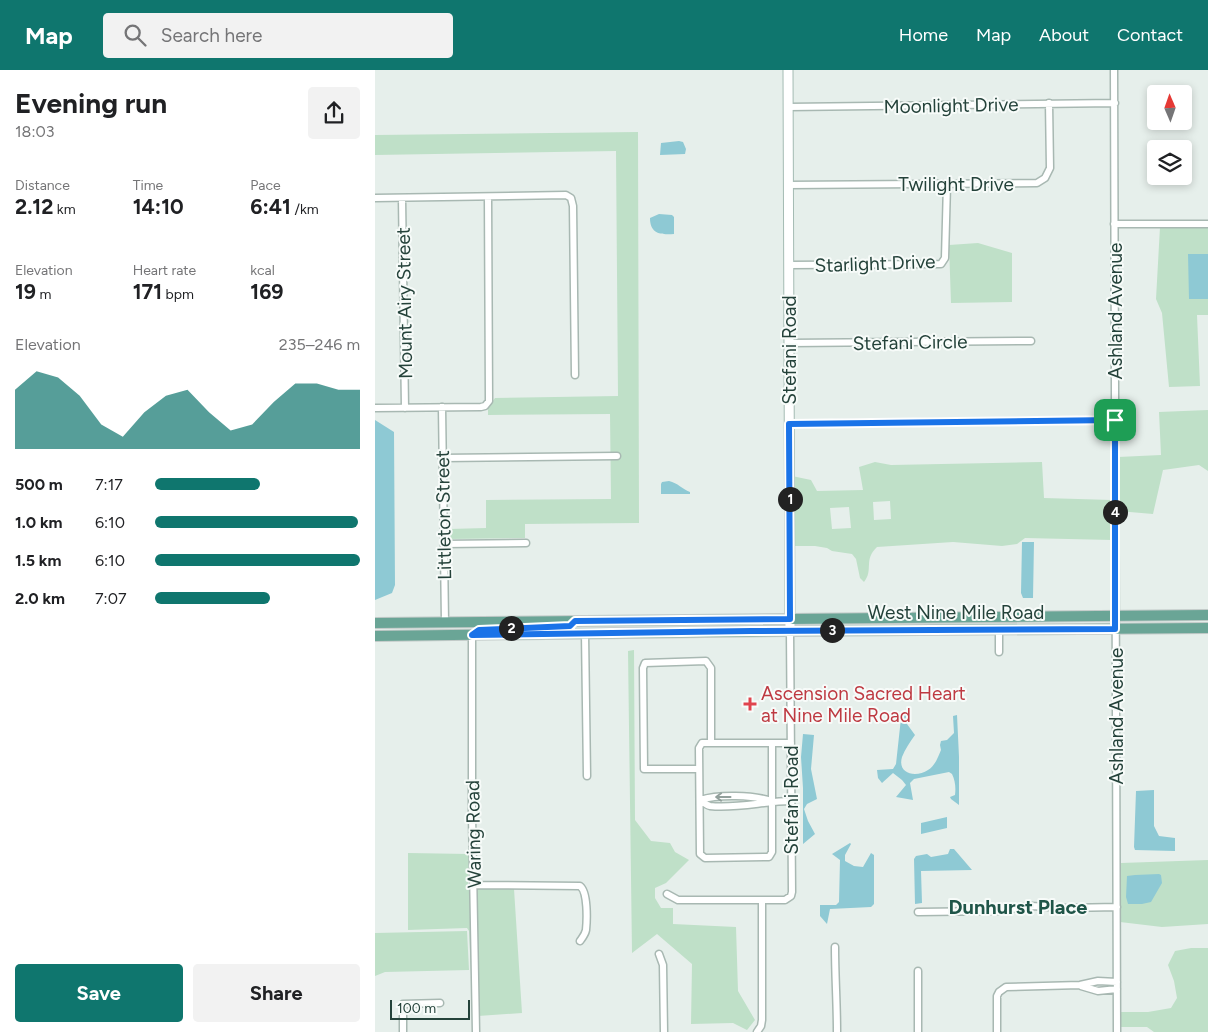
<!DOCTYPE html>
<html lang="en">
<head>
<meta charset="utf-8">
<style>
  body { margin:0; font-family:Figtree,sans-serif; background:#f2f2f2; color:#202124; height:100vh; display:flex; flex-direction:column; font-size:19px; white-space:nowrap }
  * { box-sizing:border-box; margin:0 }
  p { font-size:16px; color:#757577 }
  .icon { flex:none; width:28px; height:28px; fill:none; stroke:currentColor; stroke-width:2; stroke-linecap:round; stroke-linejoin:round }
  .map { position:relative; flex:1; overflow:hidden }
  .side { display:flex; flex-direction:column; background:#fff; width:375px }
  .side>* { flex:none }
  .needle { width:32px; rotate:358deg }
  .fabs { position:absolute; left:772px; top:15px; display:grid; gap:10px }
  .fabs a { display:grid; place-items:center; width:45px; height:45px; border-radius:5px; background:#fff; box-shadow:0 2px 8px #0003; font-size:25px }
  .scale { position:absolute; left:15px; bottom:12px; width:80px; box-sizing:border-box; padding-left:5px; border:2px solid #24423a; border-top:0; font-size:14px; line-height:18px; white-space:nowrap; color:#24423a; -webkit-text-stroke:4px #f7fbf9; paint-order:stroke }
  .pin { position:absolute; display:grid; place-items:center; width:42px; height:42px; color:#fff; margin:-21px; border-radius:10px; box-shadow:0 2px 8px #0006 }
  .km { position:absolute; width:25px; height:25px; margin:-12px; border-radius:50%; background:#222; color:#fff; font-size:14px; line-height:25px; text-align:center }
  .round { display:grid; place-items:center; flex:none; width:52px; height:52px; border-radius:5px; background:#f2f2f2 }
  .headline { display:flex; align-items:center; justify-content:space-between; height:85px; padding:0 15px }
  h1 { font-size:28px; font-weight:700; line-height:38px }
  .metrics { display:grid; grid-template-columns:repeat(3,1fr); gap:8px; height:85px; padding:5px 15px }
  .metrics div { display:grid; align-content:center }
  .metrics b { font-size:21px; font-weight:700 }
  .metrics small { font-size:14px; font-weight:400 }
  .metrics p { font-size:14px }
  .chart { height:140px; padding:10px 15px }
  .chart p { display:flex; justify-content:space-between }
  .chart svg { width:100%; height:90px; margin-top:5px; fill:#0f766e; opacity:.7 }
  .cta { display:flex; gap:10px; margin-top:auto; padding:10px 15px }
  .cta a { flex:1; height:58px; border-radius:5px; background:#0f766e; color:#fff; font-size:20px; font-weight:700; line-height:58px; text-align:center }
  .cta a+a { background:#f2f2f2; color:#202124 }
  ul { padding:0 15px; list-style:none; font-size:16px }
  li { display:grid; grid-template-columns:80px 60px 1fr; align-items:center; height:38px }
  li i { height:12px; border-radius:6px; background:#0f766e }
  header { display:flex; align-items:center; gap:30px; box-sizing:border-box; height:70px; padding:0 25px; background:#0f766e; color:#fff }
  header strong { font-size:24px }
  nav { display:flex; gap:28px; margin-inline-start:auto; font-size:18px }
  .search { width:350px; height:45px; background:#f2f2f2; display:flex; align-items:center; gap:12px; box-sizing:border-box; padding:0 18px; border-radius:5px; color:#757577; font-size:19px }
  main { display:flex; flex:1; min-height:0 }
  .map>svg:first-child { display:block }
  .green { fill:#bfe0c8; fill-rule:evenodd }
  .water { fill:#8ec9d4 }
  .lines { fill:none; stroke-linecap:round; stroke-linejoin:round }
  .street-casing { stroke:#a8b8b2; stroke-width:9 }
  .secondary-casing { stroke:#a4bbb3; stroke-width:11 }
  .primary-casing { stroke:#c2cac8; stroke-width:12 }
  .street { stroke:#fff; stroke-width:6 }
  .secondary { stroke:#fff; stroke-width:9 }
  .primary { stroke:#6aa596; stroke-width:10 }
  .oneway { stroke:#92a09c }
  .route-casing { stroke:#fff; stroke-width:10 }
  .route { stroke:#1a73e8; stroke-width:6 }
  .health-dot { fill:#e0444e; stroke:#f7fbf9; stroke-width:2 }
  .labels { text-anchor:middle; stroke-width:4; stroke-linejoin:round; paint-order:stroke }
  .street-label { font-size:19px; fill:#24423a; stroke:#f7fbf9 }
  .health-label { font-size:19px; fill:#be3a42; stroke:#f7fbf9; text-anchor:start }
  .neighbourhood-label { font-size:20px; font-weight:bold; fill:#1f5548; stroke:#f7fbf9 }
</style>
</head>
<body>
<header>
<strong>Map</strong>
<div class="search"><svg class="icon" aria-label="search" viewBox="0 0 24 24"><circle cx="10" cy="10" r="6"/><path d="M15 15l6 6"/></svg>Search here</div>
<nav><a>Home</a><a>Map</a><a>About</a><a>Contact</a></nav>
</header>
<main>
<section class="side">
<div class="headline"><div><h1>Evening run</h1><p>18:03</p></div><a class="round"><svg class="icon" aria-label="share" viewBox="0 0 24 24"><path d="M12 15V3M7 8l5-5 5 5M5 13v7h14v-7"/></svg></a></div>
<div class="metrics">
<div><p>Distance</p><b>2.12<small> km</small></b></div>
<div><p>Time</p><b>14:10</b></div>
<div><p>Pace</p><b>6:41<small> /km</small></b></div>
</div>
<div class="metrics">
<div><p>Elevation</p><b>19<small> m</small></b></div>
<div><p>Heart rate</p><b>171<small> bpm</small></b></div>
<div><p>kcal</p><b>169</b></div>
</div>
<div class="chart"><p><span>Elevation</span>235–246 m</p>
<svg viewBox="0 0 160 44" preserveAspectRatio="none"><path d="M0 44V15L10 6L20 9L30 18L40 32L50 38L60 26L70 18L80 15L90 26L100 35L110 32L120 21L130 12L140 12L150 15L160 15V44z"/></svg>
</div>
<ul>
<li><b>500 m</b>7:17<i style="width:51%"></i></li>
<li><b>1.0 km</b>6:10<i style="width:99%"></i></li>
<li><b>1.5 km</b>6:10<i style="width:100%"></i></li>
<li><b>2.0 km</b>7:07<i style="width:56%"></i></li>
</ul>
<div class="cta"><a>Save</a><a>Share</a></div>
</section>
<div class="map">
<svg width="833" height="962" viewBox="0 0 833 962">
  <rect width="100%" height="100%" fill="#e6efeb"/>
  <path class="green" d="M263,62L264,453L150,454V468L73,469L74,459L111,458V430L236,429L235,344L113,345V338L120,328L243,326L241,81L0,85V65Z
    M785,157H833V245H822L825,316L794,317L787,243L781,229Z
    M603,173L637,183V232L576,233L574,175Z
    M833,340V401L824,395L788,400L778,444L743,441V387L786,385L784,342Z
    M500,392L516,395L667,392L669,428L737,430V470L650,468L642,474L627,476L578,472L502,477C488,490 499,500 489,512L485,508L481,489L477,484L457,481L452,478L440,476H417V406L436,410L442,421L488,420L484,397ZM515,431L516,449L499,450L498,432ZM474,437L476,458L457,459L455,438Z
    M259,580L260,750L276,771L295,773L300,782L314,790L291,813L280,818V828L286,838H298V854L361,857L363,921L380,950L372,960L358,953L316,954L317,894L282,864L257,883L253,581Z
    M33,783L94,784L93,817L96,818L98,947L94,861L92,858L33,860Z
    M833,790V854L787,857L745,852L746,793Z
    M102,818L139,819L147,943L103,946Z
    M92,861L94,900L10,902L0,906V863Z
    M816,878H833V962H779L772,957H745V942H773L796,938L802,928L799,911L793,895L800,881Z"/>
  <path class="water" d="M304,71L308,72L311,79L310,84L285,85L286,73Z
    M284,144L297,145L299,147V164C286,165 275,164 275,148Z
    M813,184H833V229H814Z
    M0,350L19,362L20,515L17,523L0,530Z
    M294,411C303,413 307,419 315,422V424H286V414L287,412Z
    M647,472H659L658,528H648L646,523Z
    M531,643L536,646V650L532,654L540,665C535,672 530,679 527,687C522,704 541,708 553,700C560,696 563,687 566,680L565,675L566,671L572,670L579,663L578,646L582,645L584,687V735L576,729L575,727L580,725C581,717 580,710 577,704L574,702L539,709L535,713L538,730L521,727L531,715L527,710L518,703L507,713L503,708L502,700L518,699L521,694L526,648Z
    M428,664L439,665L436,699L442,729L432,734L429,739L433,751L440,764L428,774V718L426,687Z
    M779,720V756L784,766L800,768V781L760,780L759,777L761,721Z
    M572,747V758L546,764V753Z
    M475,773L476,774L470,785V791L479,796L488,797L496,783L499,785V834L496,837L455,839L452,854L445,846V835H461L464,832L465,790L457,784Z
    M575,779H579L597,800L546,801L547,833L540,834L539,789L541,786L552,784L556,787L573,784Z
    M784,804L786,805L787,813L776,832L767,834H753L751,827L752,806L760,805Z"/>
  <g class="lines">
    <g class="street-casing">
      <path id="street" d="M739,0L742,962
        M413,37L740,33
        M413,115L662,113L670,108L675,98L674,33
        M0,128L191,125L196,128L198,136L200,305
        M27,128L30,338
        M739,154H833
        M414,195L566,194L570,188L572,114
        M414,273L656,271
        M67,337L70,552
        M0,338L106,337L110,336L114,331L113,127
        M414,354L740,350
        M67,388L242,386
        M69,474L151,473
        M624,559V582
        M210,563L212,706
        M97,565V745L101,962
        M327,673H397V782L394,787L330,788L325,784L324,678Z
        M397,673H416
        M324,699H269L268,598L270,593L331,591L336,598V673
        M397,731C377,725 344,724 325,730C328,732 331,735 335,736C362,739 390,731 416,731
        M99,815L205,816C213,822 212,850 211,860C210,865 207,868 205,871
        M292,824L303,830H410L416,826L417,822L415,561
        M543,842L623,841L656,836L691,838L742,837
        M460,877C460,906 462,933 462,962
        M284,884L288,895L289,962
        M706,916L723,921L742,919
        M28,962V934L65,933
        M382,962L386,956L387,950V830
        M543,962V901
        M622,962V926L624,922L631,917L705,915L723,911L742,912"/>
    </g>
    <g class="secondary-casing">
      <path id="secondary" d="M413,0L415,561"/>
    </g>
    <g class="primary-casing">
      <path id="primary" d="M0,553L833,545
        M0,566L415,561L833,558"/>
    </g>
    <use href="#street" class="street"/>
    <use href="#secondary" class="secondary"/>
    <use href="#primary" class="primary"/>
  </g>
  <defs><path id="oneway-shaft" d="M-6 0H5M1.5-3L5.5 0L1.5 3" fill="none" stroke-width="1.6" stroke-linecap="round" stroke-linejoin="round" transform="scale(1.25)"/></defs>
  <use class="oneway" href="#oneway-shaft" transform="translate(348 727) rotate(180)"/>
  <g class="lines">
    <g class="route-casing">
      <path id="route" d="M740,350V559L376,561L97,565L104,560L195,556L200,551L415,549L414,354Z"/>
    </g>
    <use href="#route" class="route"/>
  </g>
  <path class="health-dot" d="M372.5 626.5h5v5h5v5h-5v5h-5v-5h-5v-5h5z"/>
  <g class="labels">
    <g class="street-label">
      <text transform="translate(576 35) rotate(-1)" y="7">Moonlight Drive</text>
      <text x="581" y="121">Twilight Drive</text>
      <text transform="translate(500 193) rotate(-2)" y="7">Starlight Drive</text>
      <text transform="translate(29 233) rotate(-91)" y="7">Mount Airy Street</text>
      <text transform="translate(740 241) rotate(-90)" y="7">Ashland Avenue</text>
      <text transform="translate(535 272) rotate(-1)" y="7">Stefani Circle</text>
      <text transform="translate(414 280) rotate(-90)" y="7">Stefani Road</text>
      <text transform="translate(68 445) rotate(-91)" y="7">Littleton Street</text>
      <text x="581" y="549">West Nine Mile Road</text>
      <text transform="translate(741 646) rotate(-90)" y="7">Ashland Avenue</text>
      <text transform="translate(416 730) rotate(-90)" y="7">Stefani Road</text>
      <text transform="translate(98 764) rotate(-91)" y="7">Waring Road</text>
    </g>
    <g class="health-label">
      <text x="386" y="630">Ascension Sacred Heart<tspan x="386" dy="22">at Nine Mile Road</tspan></text>
    </g>
    <g class="neighbourhood-label">
      <text x="643" y="844">Dunhurst Place</text>
    </g>
  </g>
</svg>
<div class="fabs">
<a><svg class="needle" viewBox="-14 -14 28 28"><path d="M0-13l5 13h-10z" fill="#e53935"/><path d="M0 13l5-13h-10z" fill="#757577"/></svg></a>
<a><svg class="icon" aria-label="layers" viewBox="0 0 24 24"><path d="M12 4l9 5-9 5-9-5zM3 14l9 5 9-5"/></svg></a>
</div>
<div class="scale">100 m</div>
<div class="pin" style="left:740px;top:350px;background:#1e9e55"><svg class="icon" aria-label="arrive" viewBox="0 0 24 24"><path d="M6 21V4h12l-3 4 3 4H6"/></svg></div>
<b class="km" style="left:415px;top:429px">1</b>
<b class="km" style="left:136px;top:558px">2</b>
<b class="km" style="left:457px;top:560px">3</b>
<b class="km" style="left:740px;top:442px">4</b>
</div>
</main>
</body>
</html>
